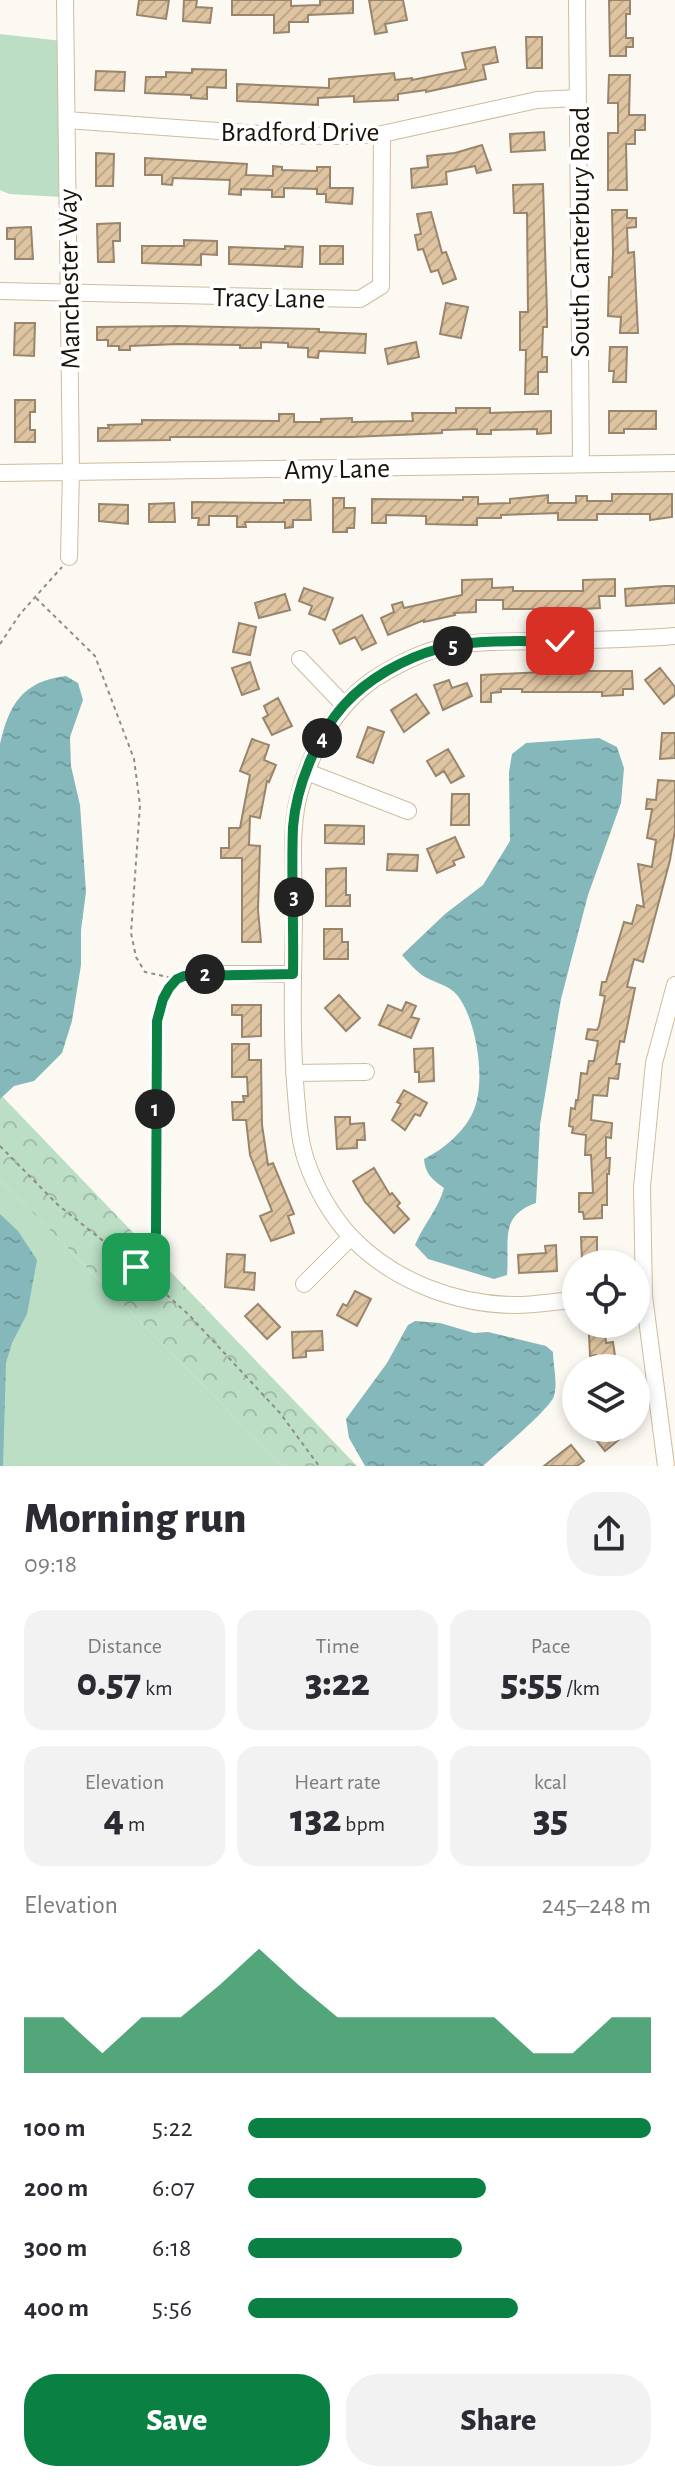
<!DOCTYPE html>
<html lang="en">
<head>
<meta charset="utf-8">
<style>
  body { margin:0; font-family:"Alegreya Sans",sans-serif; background:#f2f2f3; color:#2b2b33; height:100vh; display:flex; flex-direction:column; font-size:30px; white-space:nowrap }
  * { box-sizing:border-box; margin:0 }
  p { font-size:26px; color:#7c7c81 }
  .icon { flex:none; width:44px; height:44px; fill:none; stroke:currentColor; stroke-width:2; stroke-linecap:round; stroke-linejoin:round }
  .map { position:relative; height:1466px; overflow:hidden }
  .drawer { display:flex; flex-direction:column; background:#fff; flex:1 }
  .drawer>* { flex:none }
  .fabs { position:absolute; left:562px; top:1250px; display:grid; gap:16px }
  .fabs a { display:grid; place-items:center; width:88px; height:88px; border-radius:50%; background:#fff; box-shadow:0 4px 12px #0003; font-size:40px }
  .pin { position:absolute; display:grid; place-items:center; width:68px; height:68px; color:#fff; margin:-34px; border-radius:16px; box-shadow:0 4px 12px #0006 }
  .km { position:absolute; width:40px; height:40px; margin:-20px; border-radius:50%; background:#222; color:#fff; font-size:22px; line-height:40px; text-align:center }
  .round { display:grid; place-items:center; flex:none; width:84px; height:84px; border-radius:32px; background:#f2f2f3 }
  .summary { display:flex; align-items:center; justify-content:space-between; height:136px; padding:0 24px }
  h1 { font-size:44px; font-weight:800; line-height:60px }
  .figures { display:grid; grid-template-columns:repeat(3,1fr); gap:12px; height:136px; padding:8px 24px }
  .figures div { display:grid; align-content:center; border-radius:20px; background:#f2f2f3; text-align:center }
  .figures b { font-size:40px; font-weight:800 }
  .figures small { font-size:22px; font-weight:400 }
  .figures p { font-size:22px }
  .chart { height:224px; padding:16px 24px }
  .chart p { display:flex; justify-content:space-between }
  .chart svg { width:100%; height:144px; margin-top:8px; fill:#0b8043; opacity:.7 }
  .button { display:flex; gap:16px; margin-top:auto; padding:16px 24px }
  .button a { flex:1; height:92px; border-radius:32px; background:#0b8043; color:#fff; font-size:32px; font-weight:800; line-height:92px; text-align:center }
  .button a+a { background:#f2f2f3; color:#2b2b33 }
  ul { padding:0 24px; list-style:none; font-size:26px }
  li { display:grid; grid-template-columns:128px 96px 1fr; align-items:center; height:60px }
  li i { height:20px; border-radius:10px; background:#0b8043 }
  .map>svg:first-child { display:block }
  .forest { fill:url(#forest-crowns) }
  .green { fill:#bbdec5 }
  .water { fill:url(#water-ripples) }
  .building { fill:url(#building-hatch); stroke:#99856b; stroke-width:2 }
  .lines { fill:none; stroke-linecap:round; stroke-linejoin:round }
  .minor-casing { stroke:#cebc9f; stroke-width:18 }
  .path { stroke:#918c84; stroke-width:2; stroke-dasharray:4 4; stroke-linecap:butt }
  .minor { stroke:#fff; stroke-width:16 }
  .route-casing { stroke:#fff; stroke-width:16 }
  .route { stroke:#0b8043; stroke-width:10 }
  .labels { text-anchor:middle; stroke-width:8; stroke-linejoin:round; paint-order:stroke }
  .street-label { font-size:28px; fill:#1a1409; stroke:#fff }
</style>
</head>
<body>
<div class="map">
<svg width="675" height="1466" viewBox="0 0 675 1466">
  <defs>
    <pattern id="forest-crowns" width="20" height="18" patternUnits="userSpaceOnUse" patternTransform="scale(2)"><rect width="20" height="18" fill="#bbdec5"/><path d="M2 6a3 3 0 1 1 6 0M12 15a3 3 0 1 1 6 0" fill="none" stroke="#a0bea8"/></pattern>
    <pattern id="water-ripples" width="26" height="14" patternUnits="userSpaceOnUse" patternTransform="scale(2)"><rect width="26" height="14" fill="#84b8bb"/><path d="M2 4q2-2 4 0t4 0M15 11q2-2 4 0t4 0" fill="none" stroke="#719d9f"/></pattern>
    <pattern id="building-hatch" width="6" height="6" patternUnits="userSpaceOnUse" patternTransform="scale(2)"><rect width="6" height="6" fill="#dfc4a2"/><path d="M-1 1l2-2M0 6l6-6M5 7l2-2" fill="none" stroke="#bfa88a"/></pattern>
  </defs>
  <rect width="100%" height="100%" fill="#fcf9f3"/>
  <path class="forest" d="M0,1094L357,1466H283L0,1180Z"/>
  <path class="green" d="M0,34L62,41V197L9,194L0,190Z
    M0,1180L283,1466H0Z"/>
  <path class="water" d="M66,676L78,683L83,700L70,737L71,766L80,805L86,892L81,930V965L72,1021L62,1053L34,1081L14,1086L0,1099V744C9,704 23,681 66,676Z
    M599,738L617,747L624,768L621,803L588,895L561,999L540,1125L536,1203C498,1216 510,1243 507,1275L494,1279L428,1259L415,1245C423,1225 439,1208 444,1188C433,1180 425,1174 424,1159C444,1149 467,1130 475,1107C485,1078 477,1025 460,999C453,987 441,985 429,979C418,974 410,964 402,955L445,914L483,885L510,841L509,772L512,754L526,743Z
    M0,1214L18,1231L37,1260L27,1314L12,1343L6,1363L3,1466H0Z
    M415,1321L440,1323L474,1333L488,1332L546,1346L553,1352C553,1365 558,1383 554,1396C551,1408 497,1453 483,1466H365L349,1438L346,1419L387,1363L408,1325Z"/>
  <path class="building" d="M139,0H169L166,19L137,15Z
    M184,0H197L196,7L212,8L210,23L183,21Z
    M232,0H291V6L320,5V0H353V13L308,15V22H289V32L274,33V15H232Z
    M369,0H403L407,20L385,24L387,32L375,34Z
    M609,0H630V14H626V38H633V47H626V56H610Z
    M526,37H542V68H527Z
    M495,47L498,62L483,65L486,79L426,92V90L398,94V100L354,102V96L318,98V105L237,101V84L329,88V79L394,73L395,80L412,78V80L466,69L462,53Z
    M192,69L226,70V88L207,87V99L191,98V95L145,93L146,77H166V72L192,73Z
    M96,71L125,72L124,91L95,90Z
    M609,75H630L629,115H645V130H635V144H626L627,190H608V133H618V103H608Z
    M544,132L545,150L511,152L510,134Z
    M482,145L491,170L477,173L475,166L446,172L447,184L412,188L411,169L428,167L427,156L455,153Z
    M96,153L114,154L113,186H96Z
    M145,158L247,164L246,175L273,176V166L282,167V170L317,171V167H330V188H353L352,204L326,202V194H317V189L284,188V197H272V190L241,189V195L229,194L230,180L173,178L172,185L162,184V175H145Z
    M543,184L547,312V327H543L542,357H547V372H538V394H525L526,350H520V312H528L527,213H514L513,185Z
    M612,210H627V218H636V227L627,228L628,253L634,252L638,333H620L621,317L608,316L609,277H612L613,253Z
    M431,212L442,253L446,252L456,279L443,284L438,270L431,272L423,249L418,250L415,235L421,234L417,214Z
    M120,223V241H113L114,262H98L97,224Z
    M31,227L33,259H15V239H7V228Z
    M184,240L217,241V255L201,254V265L142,263V246H184Z
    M285,246L303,247L302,267L229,264V247L285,249Z
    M320,246H343V264H320Z
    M446,303L468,307L461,338L440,334Z
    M15,323H35L34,356L14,355Z
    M178,326L319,329V332L366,334L365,353L319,351L318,358L308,357V348L288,347V343L261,342V348H240V345L178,344L130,346V350H119V346H108V340H97V327Z
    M416,342L419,357L388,364L385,349Z
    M610,347H627L626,382H613L614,371H609Z
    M15,400H35V412H30V430H35V442H15Z
    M456,408H490V413L551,411V433L537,434V429L491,430V434H477V429L442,430V433L352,437H170V440L98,441V428H109L108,425L142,424V420L279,421V414H294V422H321V419L352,418V422L413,421L412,413H456Z
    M609,411H656V429H624V433H609Z
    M612,494H672V517L650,520V514H597V520H558V513L501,515V518H477V525H466L426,524V516L386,515V523H372V499L463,500V497H478V504L510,503V499L548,495V503H576V496H587V501H612Z
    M333,498H344V508H355L354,528H347V532H333Z
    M284,500H310L311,520H293V527L285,528V522H245L246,527H237V516H209V525H198L199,518H192V502L284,503Z
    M174,503L175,522H149V504Z
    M99,504L128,505V524L99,521Z
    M492,579V588L513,587V591H583V580L615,579V596H599L600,608L584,609H503V600H476V612L454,613L455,615L424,622V620L388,635L381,618L394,612L392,605L402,602L404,608L462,595V580Z
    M665,586H675V603L626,606L625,589Z
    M304,588L333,598L325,620L309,614L312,606L299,601Z
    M285,594L290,610L259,618L255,603Z
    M362,615L376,643L362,650L355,637L340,644L333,630Z
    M239,623L256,627L250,655L233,652Z
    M250,662L259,689L242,695L232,668Z
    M660,668L675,687V695L664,704L645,680Z
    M563,671H632L633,689H623V695L602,696V692H522V689H501V692L491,693V702H481V675Z
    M449,680L452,688L467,683L472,696L443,710L434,685Z
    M416,694L429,713L404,732L391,710Z
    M278,698L292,726L272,735L263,718L268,715L264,706Z
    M368,727L384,732L373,763L357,757Z
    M662,733H675V758L660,759Z
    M252,739L269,745L264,760L276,765L269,782L267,781L260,818L250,816L249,845L260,846L258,910L261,942H242V858H221V848H229V828H240L250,775L240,771Z
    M448,749L464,776L451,783L444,771L436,776L427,761Z
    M658,780L675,781V830L670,860L643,962L634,959L627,987L635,988L624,1042L620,1041L616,1064H620L618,1079L609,1078L607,1096L593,1095L591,1120L612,1123L611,1138L606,1137V1158H610L609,1174H607V1205H602V1218L584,1219L583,1212H579V1193H593L591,1155H585L586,1135L572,1133L573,1127L569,1126L571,1108L575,1109L576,1100H578L581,1073L587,1074L589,1061H594L598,1041L586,1039L588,1029L597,1030L599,1026L605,996L600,995L602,982H606L624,922L632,924L637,905L644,907L638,864L652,867L656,840L647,838L652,809H646L647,799L656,800Z
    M452,794H469V825H451Z
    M325,825L364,826V844L325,843Z
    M455,837L464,857L453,861L455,865L437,873L427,849Z
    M388,854L418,855L417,871L387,870Z
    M346,868V895H350V906H326V869Z
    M324,929H342V942H348V959H324Z
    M339,995L360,1018L346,1031L325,1008Z
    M406,1002L416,1006L411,1017L419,1019L411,1038L379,1025L388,1005L402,1011Z
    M232,1005H261V1036L242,1037V1015H232Z
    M232,1044H249V1060H261L262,1125L268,1165L273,1163L294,1214L288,1216L294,1233L271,1241L260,1216L272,1211L250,1155L246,1120H233L232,1102H244L243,1096H248L247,1077H232Z
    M433,1048L434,1081L419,1082V1072H415L414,1049Z
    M404,1090L427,1103L420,1116L415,1114L405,1130L392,1120L401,1104L397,1102Z
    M335,1117H350V1124L364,1123L365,1140H357V1148L337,1149Z
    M374,1168L390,1195L392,1193L400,1203L397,1206L409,1219L394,1233L365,1202L353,1181Z
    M581,1237H597V1260L582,1261Z
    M556,1245L557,1271L519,1273L518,1255L546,1253L545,1246Z
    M227,1254L245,1255L244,1272L255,1273L254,1290L225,1287Z
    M355,1291L371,1299L357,1326L337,1315L343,1304L347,1306Z
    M258,1304L280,1327L267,1339L245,1316Z
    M322,1331L323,1350L306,1351V1357L293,1358L292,1332Z
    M605,1332L606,1343L613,1342L616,1363L598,1366L596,1355L590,1356L589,1334Z
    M603,1428H633L605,1451L593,1436Z
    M571,1445L584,1461L577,1466H544Z"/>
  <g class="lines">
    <g class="minor-casing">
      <path id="minor" d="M65,0L71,472L69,557
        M577,0L581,464
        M67,120L273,135L342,136L382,134L537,100L578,98
        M0,291L360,299L381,286L382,134
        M0,473L675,463
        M300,659L344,705
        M307,772L408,811
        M202,974H293
        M294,1073L366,1072
        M304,1284L351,1237
        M576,1300C556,1301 536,1305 516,1305C456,1305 394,1281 352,1238C332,1217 315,1187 306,1160C299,1139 298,1117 296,1095C291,1037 293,978 294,920C295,880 289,838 298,799C309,753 335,706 374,679C393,667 418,654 440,648C471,641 504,642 536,641C583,640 629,640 675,636
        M666,1466L644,1296L642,1187L654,1063L675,985"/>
    </g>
    <path class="path" d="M36,598L95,656L134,759L140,805L131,933L136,957L145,972L177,979
      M0,644L20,614L62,567
      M0,1146L58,1205L136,1267L189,1315L280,1413L319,1466
      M137,1266L152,1250L156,1233L157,1021C161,1001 167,983 187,975"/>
    <use href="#minor" class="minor"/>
  </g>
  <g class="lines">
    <g class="route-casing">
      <path id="route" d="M136,1267L152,1250L156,1233L157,1021L163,999L169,988L177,979L184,976L293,974C294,926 291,876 293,827C296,787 317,735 344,705C367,679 405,658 438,649C476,638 520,642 560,641"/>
    </g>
    <use href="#route" class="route"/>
  </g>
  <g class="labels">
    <g class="street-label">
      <text x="300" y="141">Bradford Drive</text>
      <text transform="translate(579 232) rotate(-90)" y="10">South Canterbury Road</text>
      <text transform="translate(68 279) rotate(-91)" y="10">Manchester Way</text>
      <text transform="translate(269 297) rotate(1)" y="10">Tracy Lane</text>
      <text transform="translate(337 468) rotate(-1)" y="10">Amy Lane</text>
    </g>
  </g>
</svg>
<div class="fabs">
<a><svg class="icon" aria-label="locate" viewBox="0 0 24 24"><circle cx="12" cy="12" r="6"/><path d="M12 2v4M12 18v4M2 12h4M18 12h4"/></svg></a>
<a><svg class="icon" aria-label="layers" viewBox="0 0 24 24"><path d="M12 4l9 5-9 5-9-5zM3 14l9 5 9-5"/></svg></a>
</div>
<div class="pin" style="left:136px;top:1267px;background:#1e9e55"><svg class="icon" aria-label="arrive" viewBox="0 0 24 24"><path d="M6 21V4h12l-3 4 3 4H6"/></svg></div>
<div class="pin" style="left:560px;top:641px;background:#d93025"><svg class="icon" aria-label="check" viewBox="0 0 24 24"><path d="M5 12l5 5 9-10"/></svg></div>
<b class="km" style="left:155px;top:1109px">1</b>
<b class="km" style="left:205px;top:974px">2</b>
<b class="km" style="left:294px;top:897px">3</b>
<b class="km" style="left:322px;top:738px">4</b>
<b class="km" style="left:453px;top:646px">5</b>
</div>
<section class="drawer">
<div class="summary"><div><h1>Morning run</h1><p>09:18</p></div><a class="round"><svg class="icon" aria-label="share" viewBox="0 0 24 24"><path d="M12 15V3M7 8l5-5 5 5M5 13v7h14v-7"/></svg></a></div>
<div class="figures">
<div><p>Distance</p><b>0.57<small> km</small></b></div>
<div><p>Time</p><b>3:22</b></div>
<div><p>Pace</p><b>5:55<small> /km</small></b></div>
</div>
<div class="figures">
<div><p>Elevation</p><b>4<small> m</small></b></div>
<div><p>Heart rate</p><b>132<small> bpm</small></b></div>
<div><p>kcal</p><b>35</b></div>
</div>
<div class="chart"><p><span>Elevation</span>245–248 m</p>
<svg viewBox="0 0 160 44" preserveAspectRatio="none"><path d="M0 44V27L10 27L20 38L30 27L40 27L50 17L60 6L70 17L80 27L90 27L100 27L110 27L120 27L130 38L140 38L150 27L160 27V44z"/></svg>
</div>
<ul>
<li><b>100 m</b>5:22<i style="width:100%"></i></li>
<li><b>200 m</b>6:07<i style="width:59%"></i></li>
<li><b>300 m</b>6:18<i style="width:53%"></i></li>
<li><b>400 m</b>5:56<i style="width:67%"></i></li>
</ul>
<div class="button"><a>Save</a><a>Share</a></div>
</section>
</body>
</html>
